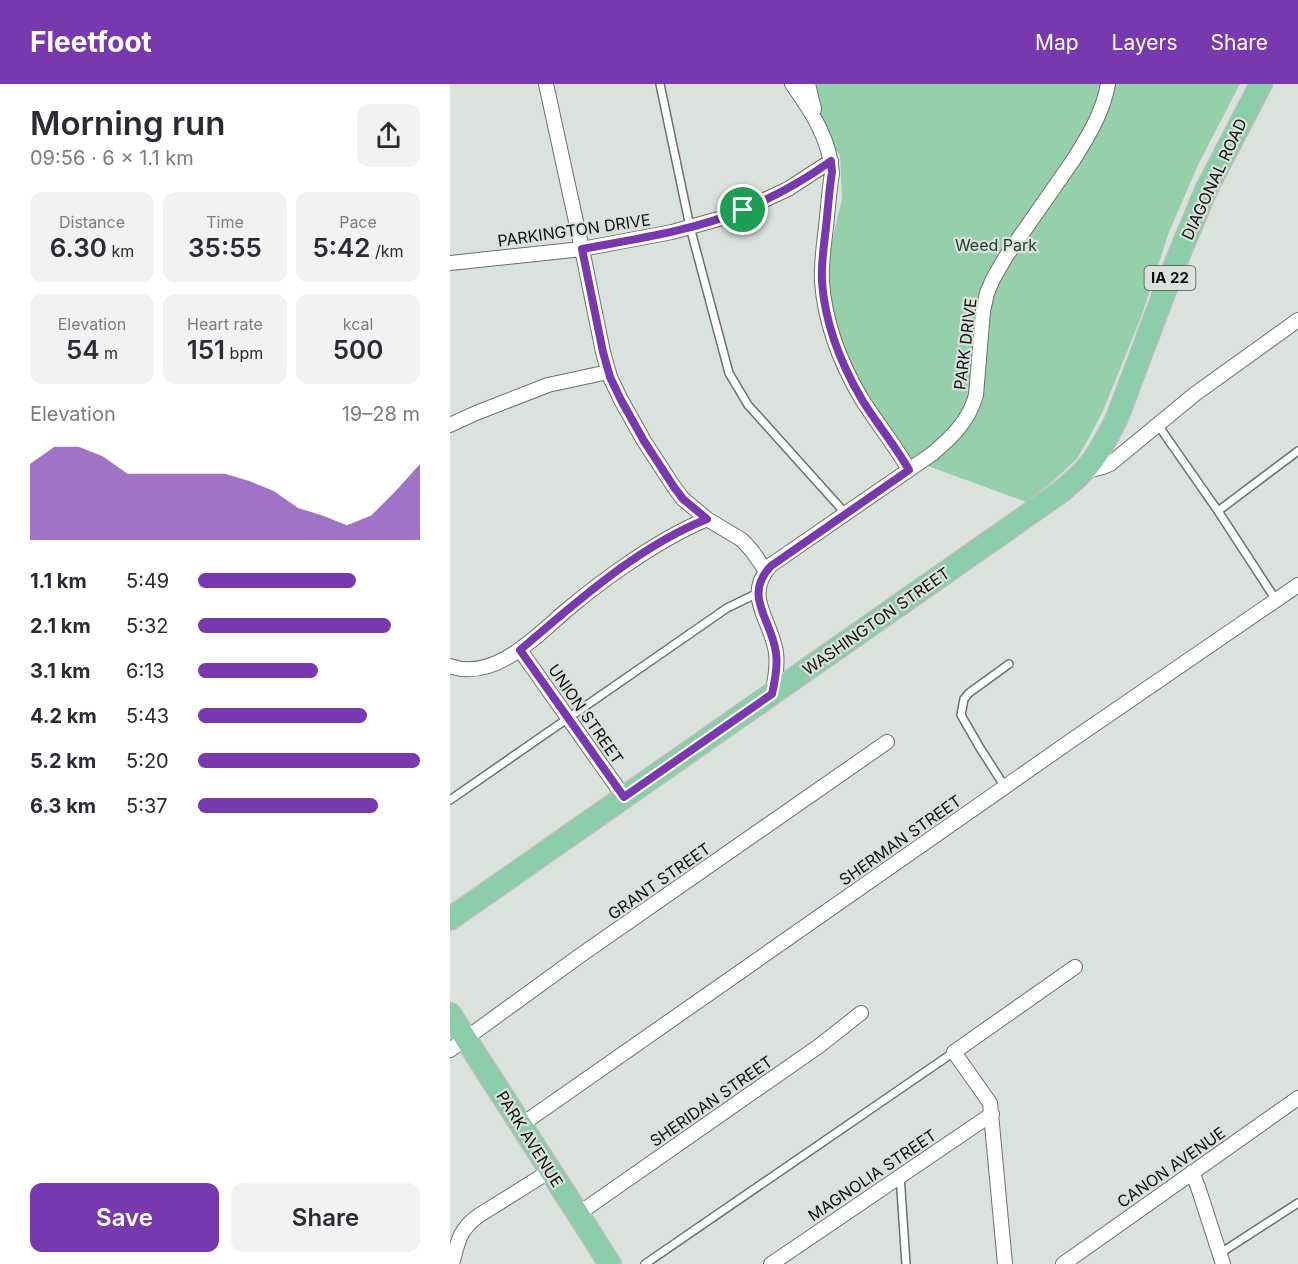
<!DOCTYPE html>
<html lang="en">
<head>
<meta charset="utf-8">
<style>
  body { margin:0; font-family:Inter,sans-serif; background:#f2f2f3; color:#2b2b33; height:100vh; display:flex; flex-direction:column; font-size:22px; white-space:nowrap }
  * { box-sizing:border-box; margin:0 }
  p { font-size:20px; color:#7c7c81 }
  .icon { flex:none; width:33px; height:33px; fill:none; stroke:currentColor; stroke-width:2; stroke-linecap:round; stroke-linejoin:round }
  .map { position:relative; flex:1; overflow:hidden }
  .panel { display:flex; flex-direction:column; background:#fff; width:450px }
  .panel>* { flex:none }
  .pin { position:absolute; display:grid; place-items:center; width:51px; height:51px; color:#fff; margin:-26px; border:3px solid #fff; border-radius:50%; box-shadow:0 2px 6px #0007 }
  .round { display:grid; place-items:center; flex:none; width:63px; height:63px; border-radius:12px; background:#f2f2f3 }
  .summary { display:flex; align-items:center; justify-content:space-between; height:102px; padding:0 30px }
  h1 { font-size:33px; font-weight:600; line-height:45px }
  .figures { display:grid; grid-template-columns:repeat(3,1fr); gap:9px; height:102px; padding:6px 30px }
  .figures div { display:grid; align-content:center; border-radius:12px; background:#f2f2f3; text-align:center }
  .figures b { font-size:26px; font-weight:600 }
  .figures small { font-size:16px; font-weight:400 }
  .figures p { font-size:16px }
  .chart { height:168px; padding:12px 30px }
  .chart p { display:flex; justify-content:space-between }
  .chart svg { width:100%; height:108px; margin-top:6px; fill:#7939ae; opacity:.7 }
  .action { display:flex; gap:12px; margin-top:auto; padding:12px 30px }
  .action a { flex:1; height:69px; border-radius:12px; background:#7939ae; color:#fff; font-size:24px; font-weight:600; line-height:69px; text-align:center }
  .action a+a { background:#f2f2f3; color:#2b2b33 }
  ul { padding:0 30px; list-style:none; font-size:20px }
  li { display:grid; grid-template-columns:96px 72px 1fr; align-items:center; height:45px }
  li i { height:15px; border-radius:8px; background:#7939ae }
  header { display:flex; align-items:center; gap:36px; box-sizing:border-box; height:84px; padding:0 30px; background:#7939ae; color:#fff }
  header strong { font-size:28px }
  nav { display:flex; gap:33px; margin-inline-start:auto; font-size:21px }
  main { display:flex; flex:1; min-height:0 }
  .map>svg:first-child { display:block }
  .green { fill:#96d0aa }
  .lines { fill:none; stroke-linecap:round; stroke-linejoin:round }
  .lane-casing { stroke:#6b716d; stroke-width:10 }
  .street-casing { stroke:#6b716d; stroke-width:16 }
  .primary-casing { stroke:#bbbcbb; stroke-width:24 }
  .lane { stroke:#fff; stroke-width:7 }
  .street { stroke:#fff; stroke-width:14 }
  .primary { stroke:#8bcda8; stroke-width:21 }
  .route-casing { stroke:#fff; stroke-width:12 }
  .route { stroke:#7939ae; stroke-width:8 }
  .labels { text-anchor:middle; stroke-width:4.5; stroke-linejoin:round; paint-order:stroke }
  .shield { fill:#dbe2dd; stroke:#4b4e4b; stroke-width:1.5 }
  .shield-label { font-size:15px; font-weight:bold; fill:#0d0f0d }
  .street-label { font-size:16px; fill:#0d0f0d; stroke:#dbe2dd }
  .park-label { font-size:16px; fill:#1b412a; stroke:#dbe2dd }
</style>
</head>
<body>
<header>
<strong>Fleetfoot</strong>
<nav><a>Map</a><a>Layers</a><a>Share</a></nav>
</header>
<main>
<section class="panel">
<div class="summary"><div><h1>Morning run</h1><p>09:56 · 6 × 1.1 km</p></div><a class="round"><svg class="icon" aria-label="share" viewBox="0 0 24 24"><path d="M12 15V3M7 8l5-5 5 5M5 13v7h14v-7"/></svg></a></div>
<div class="figures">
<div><p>Distance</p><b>6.30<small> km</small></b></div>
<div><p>Time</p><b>35:55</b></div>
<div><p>Pace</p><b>5:42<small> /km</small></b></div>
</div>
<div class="figures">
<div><p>Elevation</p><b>54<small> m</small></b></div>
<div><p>Heart rate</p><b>151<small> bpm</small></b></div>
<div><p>kcal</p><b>500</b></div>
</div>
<div class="chart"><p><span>Elevation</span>19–28 m</p>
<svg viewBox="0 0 160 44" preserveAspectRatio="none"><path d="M0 44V13L10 6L20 6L30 10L40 17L50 17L60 17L70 17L80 17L90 20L100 24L110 31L120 34L130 38L140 34L150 24L160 13V44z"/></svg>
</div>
<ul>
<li><b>1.1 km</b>5:49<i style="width:71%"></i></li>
<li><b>2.1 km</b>5:32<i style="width:87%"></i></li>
<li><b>3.1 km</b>6:13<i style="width:54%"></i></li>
<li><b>4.2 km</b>5:43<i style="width:76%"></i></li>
<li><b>5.2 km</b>5:20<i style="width:100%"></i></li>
<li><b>6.3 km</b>5:37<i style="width:81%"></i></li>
</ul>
<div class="action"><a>Save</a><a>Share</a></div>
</section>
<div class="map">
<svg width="848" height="1180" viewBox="0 0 848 1180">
  <rect width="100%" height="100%" fill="#dbe2dd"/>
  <path class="green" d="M343,0H790L749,79L719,148L692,231L653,327L640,352L627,375L600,400L576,418L456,374L401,287L382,235L377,180L392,114L390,72Z"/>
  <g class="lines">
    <g class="lane-casing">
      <path id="lane" d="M210,0L240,143L279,289L298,321L396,430
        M708,341L768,427L826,516
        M768,427L848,367
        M555,703L530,664L511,631L514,615L519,609L559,580
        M0,716L277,524L308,509
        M450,1091L456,1180
        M769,1170L848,1119
        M195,1180L504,968"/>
    </g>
    <g class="street-casing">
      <path id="street" d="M96,0L132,165L153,268L160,293L171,316L194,357L224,403L233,415L257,435L292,456L302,467L316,487
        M342,0C361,27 380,55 382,89C379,107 378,125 376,143C374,161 371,179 372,198C375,239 390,278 411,314C426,338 445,361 459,386
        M358,0L364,25
        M0,179L132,165L222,148L272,134L293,126L338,105L381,77
        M0,341L26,329L98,301L158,288
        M633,388L653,383L660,380L745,310L848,236
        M70,566L174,713
        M0,582C45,598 87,551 118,525C136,510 154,496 173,483C199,465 228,447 257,435
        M322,611C325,597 328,582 326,569C322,536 292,513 321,481L482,370C502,353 519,337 526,311L533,227L537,209L543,195L555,174L624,75C639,51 653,28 658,0
        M0,966L128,873L437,658
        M71,1041L619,658L848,501
        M742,1088L748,1103L773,1180
        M128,1130L369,962L411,929
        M2,1180C8,1158 9,1146 28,1132L100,1087
        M321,1180L542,1030
        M555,1180L540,1019L504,968L625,883
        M613,1180L848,1014"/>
    </g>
    <g class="primary-casing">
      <path id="primary" d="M0,835L612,407C621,399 632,390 640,380C651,366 659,350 667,334L724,183L756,106L811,0
        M0,930L160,1180"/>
    </g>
    <use href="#lane" class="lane"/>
    <use href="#street" class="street"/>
    <use href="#primary" class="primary"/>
  </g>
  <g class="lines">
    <g class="route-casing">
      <path id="route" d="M381,77L382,88C379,107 378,125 376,143C374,161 371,179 372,198C375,239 390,278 411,314C426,339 445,361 459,386L321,482C292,512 322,536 326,569C328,582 325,597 322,610L174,713L70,566C127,518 187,463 257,435L233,415L224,403L194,357L171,316L160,293L153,268L132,165C186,155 242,147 293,126C324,113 353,97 381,77Z"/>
    </g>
    <use href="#route" class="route"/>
  </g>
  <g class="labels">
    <rect class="shield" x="694.5" y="182" width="51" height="24" rx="4.5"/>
    <g class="shield-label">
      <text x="720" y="199">IA 22</text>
    </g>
    <g class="street-label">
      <text transform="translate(764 95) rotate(-65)" y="6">DIAGONAL ROAD</text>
      <text transform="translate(124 146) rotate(-8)" y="6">PARKINGTON DRIVE</text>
      <text transform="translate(515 260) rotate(-83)" y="6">PARK DRIVE</text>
      <text transform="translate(426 537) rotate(-35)" y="6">WASHINGTON STREET</text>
      <text transform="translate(136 630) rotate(55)" y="6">UNION STREET</text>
      <text transform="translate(450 756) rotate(-35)" y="6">SHERMAN STREET</text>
      <text transform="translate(209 797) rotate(-35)" y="6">GRANT STREET</text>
      <text transform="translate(261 1017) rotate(-35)" y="6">SHERIDAN STREET</text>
      <text transform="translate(80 1055) rotate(58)" y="6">PARK AVENUE</text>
      <text transform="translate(721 1083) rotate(-35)" y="6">CANON AVENUE</text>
      <text transform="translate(422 1091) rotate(-34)" y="6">MAGNOLIA STREET</text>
    </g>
    <g class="park-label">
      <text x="546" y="167">Weed Park</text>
    </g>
  </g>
</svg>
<div class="pin" style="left:293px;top:126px;background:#1e9e55"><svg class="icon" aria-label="arrive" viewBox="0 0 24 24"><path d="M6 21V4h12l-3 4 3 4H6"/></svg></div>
</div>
</main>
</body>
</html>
